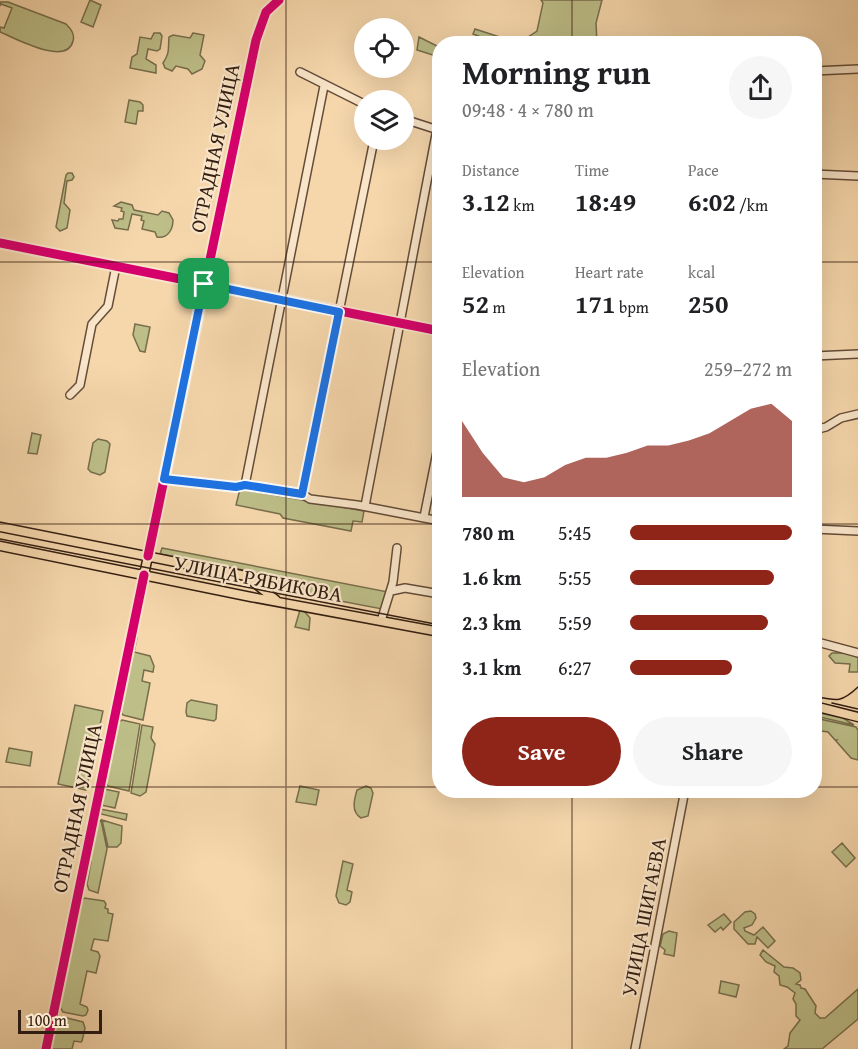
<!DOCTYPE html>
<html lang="en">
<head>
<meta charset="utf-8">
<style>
  body { margin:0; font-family:"Gentium Book Plus",serif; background:#f6f6f6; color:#202124; height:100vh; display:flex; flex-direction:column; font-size:22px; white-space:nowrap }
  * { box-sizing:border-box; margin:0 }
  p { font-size:20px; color:#757577 }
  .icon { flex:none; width:33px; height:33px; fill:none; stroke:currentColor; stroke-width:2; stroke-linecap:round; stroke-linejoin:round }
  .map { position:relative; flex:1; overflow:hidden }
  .sheet { position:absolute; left:432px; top:36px; width:390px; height:762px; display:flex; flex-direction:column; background:#fff; border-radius:24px; box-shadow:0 6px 24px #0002 }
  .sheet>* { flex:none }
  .tools { position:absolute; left:354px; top:18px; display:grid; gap:12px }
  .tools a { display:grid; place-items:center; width:60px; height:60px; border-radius:50%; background:#fff; box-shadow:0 6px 24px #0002; font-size:30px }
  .scale { position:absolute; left:18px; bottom:15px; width:84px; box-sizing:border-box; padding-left:6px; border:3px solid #331e11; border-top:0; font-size:16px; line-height:21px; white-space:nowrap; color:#331e11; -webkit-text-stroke:4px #f9e5c9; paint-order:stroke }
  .pin { position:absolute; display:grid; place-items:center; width:51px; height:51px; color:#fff; margin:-26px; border-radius:12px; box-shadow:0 3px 9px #0006 }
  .round { display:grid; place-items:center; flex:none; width:63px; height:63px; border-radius:32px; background:#f6f6f6 }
  .head { display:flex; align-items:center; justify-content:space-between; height:102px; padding:0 30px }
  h1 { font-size:33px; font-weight:700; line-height:45px }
  .figures { display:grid; grid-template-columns:repeat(3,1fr); gap:9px; height:102px; padding:6px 30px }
  .figures div { display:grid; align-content:center }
  .figures b { font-size:26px; font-weight:700 }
  .figures small { font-size:16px; font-weight:400 }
  .figures p { font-size:16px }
  .chart { height:168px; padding:12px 30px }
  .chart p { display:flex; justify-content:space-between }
  .chart svg { width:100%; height:108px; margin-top:6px; fill:#8f2418; opacity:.7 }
  .button { display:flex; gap:12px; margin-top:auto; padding:12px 30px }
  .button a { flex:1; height:69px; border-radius:36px; background:#8f2418; color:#fff; font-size:24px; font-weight:700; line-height:69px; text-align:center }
  .button a+a { background:#f6f6f6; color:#202124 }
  ul { padding:0 30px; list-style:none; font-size:20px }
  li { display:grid; grid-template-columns:96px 72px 1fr; align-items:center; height:45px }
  li i { height:15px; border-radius:8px; background:#8f2418 }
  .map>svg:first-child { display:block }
  .green { fill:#bdbe88; stroke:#786e4c; stroke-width:1.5 }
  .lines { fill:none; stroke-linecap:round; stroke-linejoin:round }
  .minor-casing { stroke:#644c38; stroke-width:10 }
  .major-casing { stroke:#331e11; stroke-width:11 }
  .minor { stroke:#f9e5c9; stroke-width:7 }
  .major { stroke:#f6d7ac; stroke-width:8 }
  .tram { stroke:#331e11; stroke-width:1.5 }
  .cycleway-casing { stroke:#f9e5c9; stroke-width:13 }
  .cycleway { stroke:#d6006c; stroke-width:9 }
  .route-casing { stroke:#fff; stroke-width:12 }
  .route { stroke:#1a73e8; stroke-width:8 }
  .grid { fill:none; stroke:#331e11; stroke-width:1.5; stroke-opacity:0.55 }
  .labels { text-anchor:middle; stroke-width:4.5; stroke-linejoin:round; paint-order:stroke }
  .street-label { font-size:21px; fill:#331e11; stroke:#f9e5c9 }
</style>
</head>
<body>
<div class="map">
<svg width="858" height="1049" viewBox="0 0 858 1049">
  <rect width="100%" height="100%" fill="#f6d7ac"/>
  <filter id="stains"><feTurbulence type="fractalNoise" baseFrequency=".00333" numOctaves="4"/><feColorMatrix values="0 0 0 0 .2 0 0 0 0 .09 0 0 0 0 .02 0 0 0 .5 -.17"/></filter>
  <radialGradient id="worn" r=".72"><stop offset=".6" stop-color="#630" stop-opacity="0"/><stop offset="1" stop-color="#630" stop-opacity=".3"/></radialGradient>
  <path class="green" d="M90,0L101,5L93,27L81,22Z
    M541,0H602L596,23L597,43H519L537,31L543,3Z
    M0,2H8L66,24C71,29 75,34 73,41C67,67 15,38 0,32V27L4,28L12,8L1,4L0,6Z
    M475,29L518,43C503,44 487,40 473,34Z
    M154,33H160L162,36L160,49L157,51L148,49L146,59L156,65V73L130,68L132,57L137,54L140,37L151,39Z
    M193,33L204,35L200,55L205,61L202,69L192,74L188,69L176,66L172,71L165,68L163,63C170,53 168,49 169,37L173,35L190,38Z
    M419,37L439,47V57L417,50Z
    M129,100L140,102L143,105V111H138L136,124L125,122Z
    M68,173H72L74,177L72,180L67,181L64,203L70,210L67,228L60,231L56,227L66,175Z
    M121,202L132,205L134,210L158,215L162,211L169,213L173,220C173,229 168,239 157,237L155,232L142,229L144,221L141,220L142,216L132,214L128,230L115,228L112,220L118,221L119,219H123L124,212L121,211L122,208L114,206Z
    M135,324L150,327L145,352L140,351L133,335Z
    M32,433L41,435L37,454L28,453Z
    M98,439L107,441L110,444L105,472L100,475L91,472L88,469L93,443Z
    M240,489L364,511L362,522L353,521L351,531L283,518L280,514L236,505Z
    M162,548L388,592L382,609L267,587L248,571L160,554Z
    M300,610L305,612L310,618L309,630L295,627Z
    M134,638H137L134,652L150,656L154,666L153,672L144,670L142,681L150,683L143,720L123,715L119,710Z
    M832,653H846L858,656V672H849L850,664L835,663L829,656Z
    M191,700L217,705L216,719L214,721L187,716L186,712L187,703Z
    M75,705L103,711L86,790L58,784Z
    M815,712L843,718L854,725L815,716Z
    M815,718L856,727L858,730V760L851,758L836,741L837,740H835L828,732L815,730Z
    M122,720L140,724L129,791L108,786L105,782L117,723Z
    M142,725L153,727L151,738L155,744L146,792L140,796L131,793Z
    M9,748L32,752L30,766L6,762Z
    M300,786L319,790L316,805L296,802Z
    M366,786L371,788L373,793L368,816L361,818C351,812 354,800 357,790Z
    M104,789L119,792L115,808L101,805Z
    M100,809L127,814L126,820L101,814Z
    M101,820L107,849L98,893L89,890L87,884L91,862L89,861L97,823Z
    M102,820L122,826L121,843L117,847H108Z
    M842,843L855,858L846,867L832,852Z
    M343,861L353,864L347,890L352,892L350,902L346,905L339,903L336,896Z
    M84,898L104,901L106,904L105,908L108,909V913L113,914L108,941L94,939L91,950L98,952L100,956L96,973L87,971L80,1004L87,1007L88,1010L86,1015L83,1016L63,1012L60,1007L81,902Z
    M751,911L755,914L756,918L752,925L744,928L745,931L754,935L763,927L775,941L768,948L757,937L755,944H748L734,929V922L745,912Z
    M724,914L731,922L723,930L721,927L715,932L708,925Z
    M669,931L677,933L674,956L664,954L665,950L660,946L663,934Z
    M763,950L784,967L793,968L800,973L801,980L796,984L800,985L801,988L805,989L816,1006L815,1013L820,1018H825L858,989V1019L822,1049H784L788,1046L790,1033L800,1020L796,1016V1004L793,999L795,993L787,987L780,985L779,976L774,972L775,966L766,962L760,955Z
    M721,981L739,985L736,997L719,993Z
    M63,1017L83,1022L85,1028L82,1041L81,1042L74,1041L72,1049H51L57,1021Z"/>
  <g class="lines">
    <g class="minor-casing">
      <path id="minor" d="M814,71L858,69
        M300,72L364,104
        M404,119L438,130
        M814,174L858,176
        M0,243L440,331
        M814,356L858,354
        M70,395L80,385L92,324L108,306L116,266
        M814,430L826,427L841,418L858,414
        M164,479L236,487L245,485L302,494L310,499L357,505L440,521
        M245,485L324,86
        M302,494L374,140
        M365,506L437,129
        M424,517L440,437
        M814,529L858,531
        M148,556L256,40L266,12L279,0
        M391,591L405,588L440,594
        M381,621L393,582L397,548
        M814,644L821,643L858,653
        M46,1049L144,575
        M635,1049L685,790"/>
    </g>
    <g class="major-casing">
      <path id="major" d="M0,527L246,576L276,600
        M0,546L251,597L440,632
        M144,575L148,556
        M814,706L858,717"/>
    </g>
    <use href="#minor" class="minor"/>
    <use href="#major" class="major"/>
    <path class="tram" d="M0,539L440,625
      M814,696C837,701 841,703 858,687
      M832,703L858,709"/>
    <g class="cycleway-casing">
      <path id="cycleway" d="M0,243L440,331
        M148,556L256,40L266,12L279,0
        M46,1049L144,575"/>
    </g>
    <use href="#cycleway" class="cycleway"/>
  </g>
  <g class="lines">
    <g class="route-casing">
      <path id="route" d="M204,284L339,312L302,494L245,485L236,487L164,479Z"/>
    </g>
    <use href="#route" class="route"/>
  </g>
  <path class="grid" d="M286,0V1049M572,0V44M0,262H440M814,262H858M0,524H440M814,524H858M0,787H440M814,787H858M572,790V1049"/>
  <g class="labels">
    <g class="street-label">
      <text transform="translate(215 148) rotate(-78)" y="7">ОТРАДНАЯ УЛИЦА</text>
      <text transform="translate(258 579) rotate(11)" y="7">УЛИЦА РЯБИКОВА</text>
      <text transform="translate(77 808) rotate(-78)" y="7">ОТРАДНАЯ УЛИЦА</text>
      <text transform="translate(644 917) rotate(-79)" y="7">УЛИЦА ШИГАЕВА</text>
    </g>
  </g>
  <rect width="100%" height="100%" filter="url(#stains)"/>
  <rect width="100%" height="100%" fill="url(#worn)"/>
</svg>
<div class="tools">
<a><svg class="icon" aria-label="locate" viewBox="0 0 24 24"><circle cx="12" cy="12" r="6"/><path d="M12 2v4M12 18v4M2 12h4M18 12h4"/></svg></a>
<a><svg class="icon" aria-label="layers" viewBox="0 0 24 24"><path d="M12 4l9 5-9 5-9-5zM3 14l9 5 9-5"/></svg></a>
</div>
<div class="scale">100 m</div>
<div class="pin" style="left:204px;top:284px;background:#1e9e55"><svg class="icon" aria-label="arrive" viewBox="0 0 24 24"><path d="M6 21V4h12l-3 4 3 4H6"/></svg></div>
<section class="sheet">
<div class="head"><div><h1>Morning run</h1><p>09:48 · 4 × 780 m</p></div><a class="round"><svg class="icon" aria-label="share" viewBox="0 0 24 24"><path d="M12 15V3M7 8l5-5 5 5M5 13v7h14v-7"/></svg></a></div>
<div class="figures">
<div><p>Distance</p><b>3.12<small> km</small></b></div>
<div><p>Time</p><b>18:49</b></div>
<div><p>Pace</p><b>6:02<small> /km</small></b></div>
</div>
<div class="figures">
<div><p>Elevation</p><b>52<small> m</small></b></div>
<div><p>Heart rate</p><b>171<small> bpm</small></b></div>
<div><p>kcal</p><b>250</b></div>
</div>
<div class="chart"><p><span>Elevation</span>259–272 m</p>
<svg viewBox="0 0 160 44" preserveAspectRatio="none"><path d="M0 44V13L10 26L20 36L30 38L40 36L50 31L60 28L70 28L80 26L90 23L100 23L110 21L120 18L130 13L140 8L150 6L160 13V44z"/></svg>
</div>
<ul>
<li><b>780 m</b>5:45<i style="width:100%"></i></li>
<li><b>1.6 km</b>5:55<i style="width:89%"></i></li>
<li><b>2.3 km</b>5:59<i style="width:85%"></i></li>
<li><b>3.1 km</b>6:27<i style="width:63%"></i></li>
</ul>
<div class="button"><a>Save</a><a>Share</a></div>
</section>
</div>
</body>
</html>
